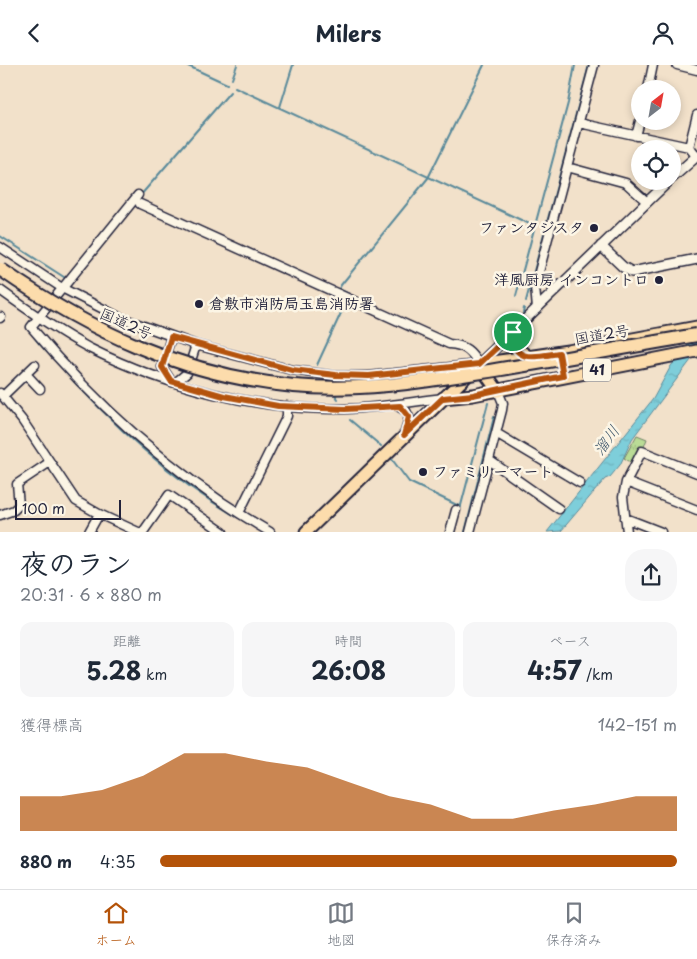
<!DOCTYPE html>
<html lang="ja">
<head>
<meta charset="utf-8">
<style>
  body { margin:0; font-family:"Playpen Sans","Klee One",sans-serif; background:#f6f6f7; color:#1f2937; height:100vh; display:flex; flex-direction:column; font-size:19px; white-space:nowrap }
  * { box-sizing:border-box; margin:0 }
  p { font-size:16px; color:#747a83 }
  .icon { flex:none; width:28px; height:28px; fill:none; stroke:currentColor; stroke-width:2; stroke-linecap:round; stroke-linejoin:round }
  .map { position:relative; height:467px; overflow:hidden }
  .panel { display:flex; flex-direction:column; background:#fff; flex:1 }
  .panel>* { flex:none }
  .needle { width:32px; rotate:31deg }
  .controls { position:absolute; left:631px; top:15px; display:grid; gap:10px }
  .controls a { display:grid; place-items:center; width:50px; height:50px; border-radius:50%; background:#fff; box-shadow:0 2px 8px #0003; font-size:25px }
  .scale { position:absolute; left:15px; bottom:12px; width:106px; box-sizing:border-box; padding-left:5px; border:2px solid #22223b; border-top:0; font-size:14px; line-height:18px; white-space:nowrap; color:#22223b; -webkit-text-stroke:4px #fcf5e5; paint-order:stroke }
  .pin { position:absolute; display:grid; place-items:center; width:42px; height:42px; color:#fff; margin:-21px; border:2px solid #fff; border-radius:50%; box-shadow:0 1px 5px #0007 }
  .round { display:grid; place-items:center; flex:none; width:52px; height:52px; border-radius:20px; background:#f6f6f7 }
  .summary { display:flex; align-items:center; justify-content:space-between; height:85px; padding:0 20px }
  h1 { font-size:28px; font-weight:700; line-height:38px }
  .metrics { display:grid; grid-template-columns:repeat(3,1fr); gap:8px; height:85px; padding:5px 20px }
  .metrics div { display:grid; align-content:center; border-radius:12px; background:#f6f6f7; text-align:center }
  .metrics b { font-size:25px; font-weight:700 }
  .metrics small { font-size:14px; font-weight:400 }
  .metrics p { font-size:14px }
  .chart { height:140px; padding:10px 20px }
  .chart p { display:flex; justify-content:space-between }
  .chart svg { width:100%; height:90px; margin-top:5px; fill:#b45309; opacity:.7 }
  ul { padding:0 20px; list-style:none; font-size:16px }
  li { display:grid; grid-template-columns:80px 60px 1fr; align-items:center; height:38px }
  li i { height:12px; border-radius:6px; background:#b45309 }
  header { display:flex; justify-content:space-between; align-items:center; height:65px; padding:0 20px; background:#fff; font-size:22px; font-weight:700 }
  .menu { display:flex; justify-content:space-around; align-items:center; height:70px; border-top:1px solid #e0e1e3; background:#fff; font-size:14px; color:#747a83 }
  .menu a { display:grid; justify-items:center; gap:2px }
  .menu .on { color:#b45309 }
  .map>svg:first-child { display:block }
  .park { fill:url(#park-tufts); stroke:#6e7f68 }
  .water { fill:url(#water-ripples); stroke:#59899a }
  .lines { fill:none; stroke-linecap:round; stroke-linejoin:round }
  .stream { stroke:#59899a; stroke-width:2 }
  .minor-casing { stroke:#22223b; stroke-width:11 }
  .tertiary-casing { stroke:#22223b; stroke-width:12 }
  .primary-casing { stroke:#22223b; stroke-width:15 }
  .minor { stroke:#fcf5e5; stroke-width:8 }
  .tertiary { stroke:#fcf5e5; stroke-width:9 }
  .primary { stroke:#fcdcac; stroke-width:11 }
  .trunk-bridge-casing { stroke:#22223b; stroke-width:16; stroke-linecap:butt }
  .trunk-bridge { stroke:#fcdcac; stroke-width:12 }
  .route-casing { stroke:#fff; stroke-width:10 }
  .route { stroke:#b45309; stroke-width:6 }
  .poi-dot { fill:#22223b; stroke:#fcf5e5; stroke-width:2 }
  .labels { text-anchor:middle; stroke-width:5; stroke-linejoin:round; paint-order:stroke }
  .shield { fill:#fcf5e5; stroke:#63616e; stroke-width:1 }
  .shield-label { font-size:14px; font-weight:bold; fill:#22223b }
  .poi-label { font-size:15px; font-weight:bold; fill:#22223b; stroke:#fcf5e5; text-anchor:end }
  .street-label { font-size:15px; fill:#22223b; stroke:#fcf5e5 }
  .water-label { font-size:16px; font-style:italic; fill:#3e566b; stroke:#fcf5e5 }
</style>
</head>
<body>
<header><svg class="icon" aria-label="back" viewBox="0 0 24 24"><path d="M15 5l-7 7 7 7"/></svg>Milers<svg class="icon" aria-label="person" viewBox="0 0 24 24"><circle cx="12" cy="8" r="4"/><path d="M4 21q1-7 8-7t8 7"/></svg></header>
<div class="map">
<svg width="697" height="467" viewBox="0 0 697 467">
  <defs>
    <pattern id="park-tufts" width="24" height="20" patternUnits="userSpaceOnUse" patternTransform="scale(1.25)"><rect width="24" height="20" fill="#badc96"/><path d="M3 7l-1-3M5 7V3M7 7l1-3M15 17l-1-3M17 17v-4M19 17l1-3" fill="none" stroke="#a0bc82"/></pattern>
    <pattern id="water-ripples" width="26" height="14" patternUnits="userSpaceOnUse" patternTransform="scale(1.25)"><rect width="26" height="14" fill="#7eceda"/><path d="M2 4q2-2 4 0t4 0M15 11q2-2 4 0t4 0" fill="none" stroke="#6db1bc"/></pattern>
  </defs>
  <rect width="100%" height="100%" fill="#f2e1ca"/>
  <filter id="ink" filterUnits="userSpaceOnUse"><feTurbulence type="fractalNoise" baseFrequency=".02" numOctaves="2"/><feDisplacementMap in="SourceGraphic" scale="10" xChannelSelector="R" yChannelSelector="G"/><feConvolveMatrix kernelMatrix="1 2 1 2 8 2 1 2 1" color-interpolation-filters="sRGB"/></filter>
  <g filter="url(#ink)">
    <path class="park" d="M637,370L647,374L643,384L632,398L624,393Z"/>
    <path class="water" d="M697,268V287L632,374L620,400L610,412L605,414L561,466L547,467L653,334L671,301Z"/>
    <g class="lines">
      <path class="stream" d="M186,0L227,19
        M232,14L237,0
        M235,22L534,161
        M280,42L293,0
        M140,131L230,27
        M0,171L67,214
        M349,231V229L339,224L341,220L428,113L484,0
        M516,231L568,38L575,0
        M526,236L589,0
        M523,248L524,243
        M47,249L52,243
        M507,263L511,250
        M32,267C33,275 47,286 53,293C109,357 174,419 250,459
        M317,300L347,235
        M334,328L338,334
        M350,355L381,381
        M391,393L409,417L461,442
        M454,467L488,338
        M465,467L494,352"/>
      <g class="minor-casing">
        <path id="minor" d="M677,0L697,5
          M648,24L653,0
          M579,58L689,82L696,91
          M636,71L640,56
          M689,82L697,50
          M567,102L626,118L647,137
          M138,130L31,262C99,343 178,414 270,467
          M0,182L62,223L119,252L196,280L292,305L336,311H369L479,299C471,286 465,280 449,279L140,139
          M0,225C29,246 58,266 89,283C167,322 258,346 345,344C378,343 410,337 443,333
          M537,244L535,222L594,0
          M0,253L1,252
          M171,272L162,302L171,316
          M26,309L40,324
          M175,318L187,308L196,280
          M0,328L22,355L76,436L99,449L138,467
          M3,331L35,300
          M396,340L406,346L409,352L405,368
          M496,368L580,418
          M489,395L559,444
          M626,417L642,386L697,408
          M239,448L287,351V341
          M0,450L14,445L19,440L17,419L50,397
          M625,453L661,467
          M89,467L99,449
          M143,467L169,430L223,467
          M450,467L456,445
          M470,467L502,345L503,338L498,326
          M627,467L623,432L626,417L697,445"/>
      </g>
      <g class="tertiary-casing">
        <path id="tertiary" d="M672,113L697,91
          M601,181L623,202L632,207L697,194
          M479,299L669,116"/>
      </g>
      <g class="primary-casing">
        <path id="primary" d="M513,267L515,282L530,293
          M480,301L498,326
          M443,333L473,330L697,286
          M306,467L479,299L568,286L697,262"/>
      </g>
      <use href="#minor" class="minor"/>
      <use href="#tertiary" class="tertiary"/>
      <use href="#primary" class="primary"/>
      <g class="trunk-bridge-casing">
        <path id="trunk-bridge" d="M0,204C89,266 185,311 294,321C357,327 419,317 482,307C554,296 625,282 697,270"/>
      </g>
      <use href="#trunk-bridge" class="trunk-bridge"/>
    </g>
  </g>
  <g class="lines" filter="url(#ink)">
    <g class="route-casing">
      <path id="route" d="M513,267C511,300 538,291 559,288L563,311L473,330L443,333L404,370L409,352L400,341L345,344L278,341L224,331L171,316L162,302L171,272L292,305L336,310L369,311L479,299Z"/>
    </g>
    <use href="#route" class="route"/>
  </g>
  <g class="poi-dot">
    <circle cx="594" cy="163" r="5"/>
    <circle cx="659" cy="215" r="5"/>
    <circle cx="199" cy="239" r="5"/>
    <circle cx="423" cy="407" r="5"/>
  </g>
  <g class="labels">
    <rect class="shield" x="583" y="293.5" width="28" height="23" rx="4"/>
    <g class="shield-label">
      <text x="597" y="310">41</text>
    </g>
    <g class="poi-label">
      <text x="584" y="168">ファンタジスタ</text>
      <text x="649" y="220">洋風厨房 インコントロ</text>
      <text x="209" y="244" text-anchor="start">倉敷市消防局玉島消防署</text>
      <text x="433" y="412" text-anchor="start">ファミリーマート</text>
    </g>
    <g class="street-label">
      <text transform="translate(126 259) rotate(24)" y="5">国道2号</text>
      <text transform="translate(602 270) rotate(-10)" y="5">国道2号</text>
    </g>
    <g class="water-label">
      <text transform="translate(606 375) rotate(-53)" y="6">溜川</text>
    </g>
  </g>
</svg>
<div class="controls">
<a><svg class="needle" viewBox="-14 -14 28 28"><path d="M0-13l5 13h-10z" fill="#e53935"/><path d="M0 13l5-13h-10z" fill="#747a83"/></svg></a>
<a><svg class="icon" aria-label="locate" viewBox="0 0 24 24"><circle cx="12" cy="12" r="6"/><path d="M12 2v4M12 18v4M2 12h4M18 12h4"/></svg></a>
</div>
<div class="scale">100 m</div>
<div class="pin" style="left:513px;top:267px;background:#1e9e55"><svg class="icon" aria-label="arrive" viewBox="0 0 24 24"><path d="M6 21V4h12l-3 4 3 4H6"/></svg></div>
</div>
<section class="panel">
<div class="summary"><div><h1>夜のラン</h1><p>20:31 · 6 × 880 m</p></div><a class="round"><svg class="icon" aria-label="share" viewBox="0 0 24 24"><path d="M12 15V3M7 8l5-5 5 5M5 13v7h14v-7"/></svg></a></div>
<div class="metrics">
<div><p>距離</p><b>5.28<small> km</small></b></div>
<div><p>時間</p><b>26:08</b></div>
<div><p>ペース</p><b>4:57<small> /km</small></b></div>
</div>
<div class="chart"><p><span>獲得標高</span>142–151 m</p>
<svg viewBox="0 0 160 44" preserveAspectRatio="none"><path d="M0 44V27L10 27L20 24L30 17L40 6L50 6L60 10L70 13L80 20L90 27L100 31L110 38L120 38L130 34L140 31L150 27L160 27V44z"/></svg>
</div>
<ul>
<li><b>880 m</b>4:35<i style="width:100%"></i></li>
</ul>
</section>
<nav class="menu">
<a class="on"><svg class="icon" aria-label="home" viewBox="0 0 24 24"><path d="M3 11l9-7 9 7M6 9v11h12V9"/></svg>ホーム</a>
<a><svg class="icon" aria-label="map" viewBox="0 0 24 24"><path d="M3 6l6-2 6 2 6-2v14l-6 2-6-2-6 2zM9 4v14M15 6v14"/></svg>地図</a>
<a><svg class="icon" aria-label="saved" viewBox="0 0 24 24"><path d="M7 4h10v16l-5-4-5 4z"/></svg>保存済み</a>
</nav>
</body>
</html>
